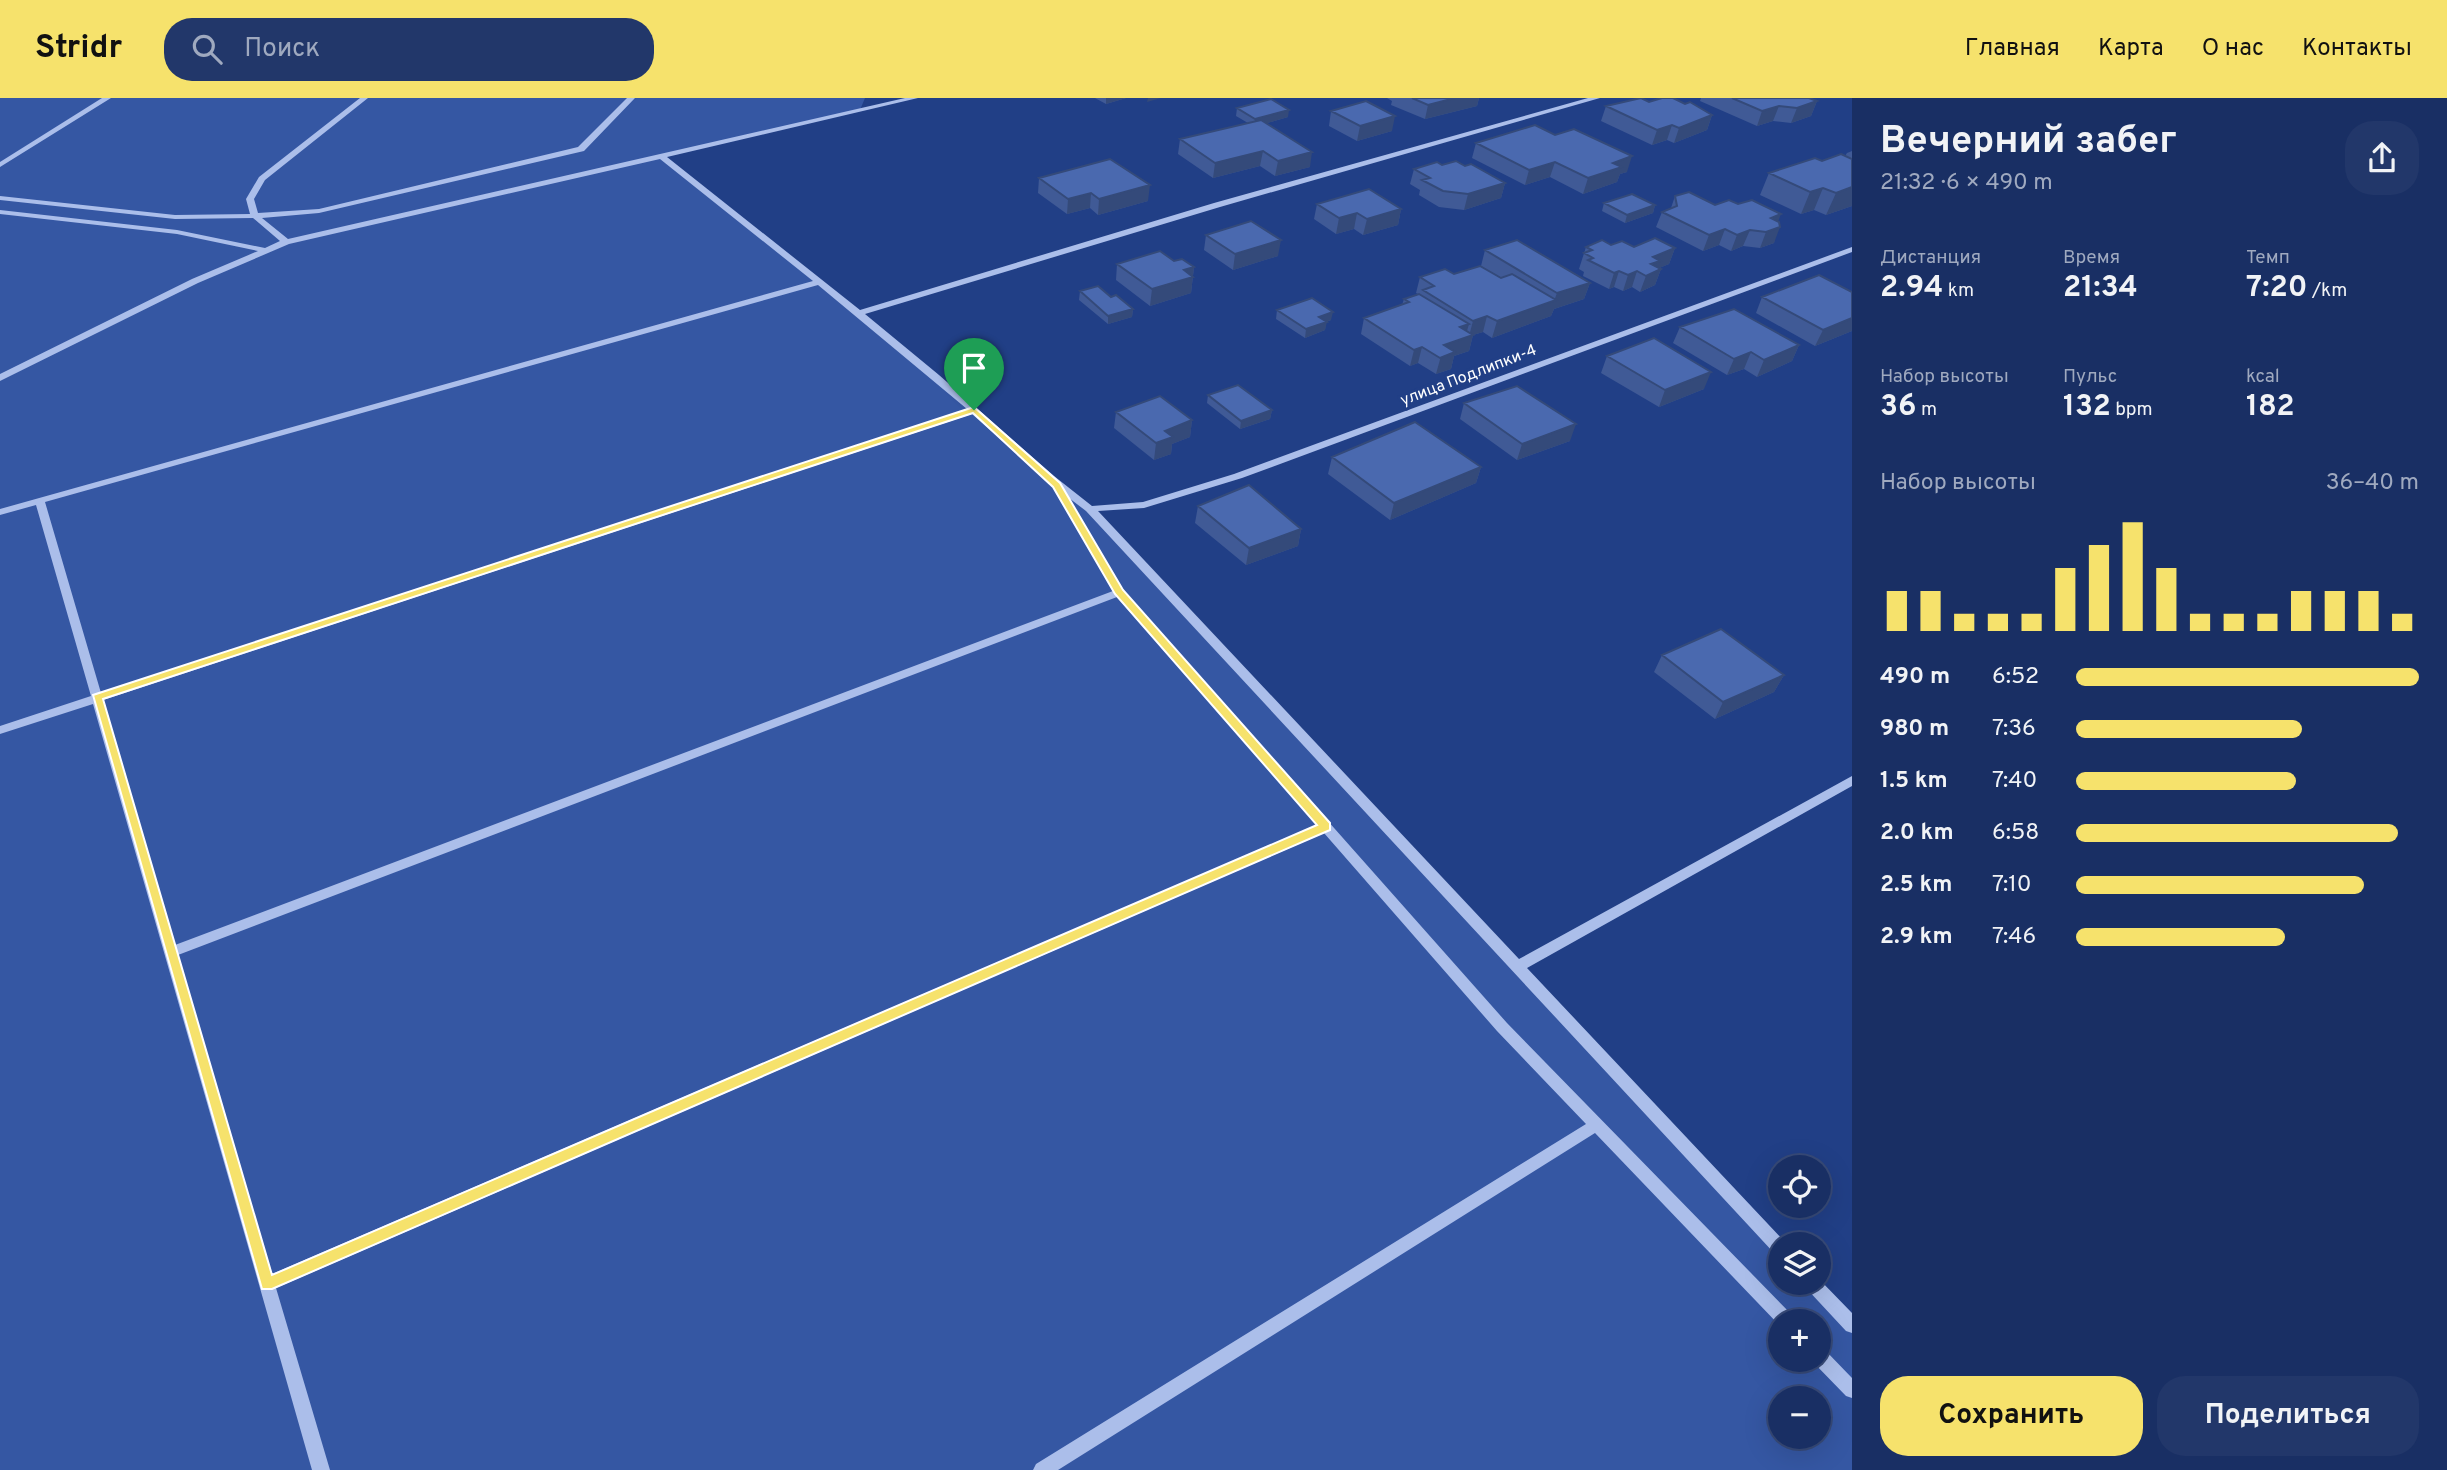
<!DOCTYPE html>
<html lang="ru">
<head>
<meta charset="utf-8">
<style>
  body { margin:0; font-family:Overpass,sans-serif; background:#22376a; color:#f1f3f6; height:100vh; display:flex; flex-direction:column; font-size:26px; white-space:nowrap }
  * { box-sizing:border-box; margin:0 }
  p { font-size:23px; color:#9fa9bf }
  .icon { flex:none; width:38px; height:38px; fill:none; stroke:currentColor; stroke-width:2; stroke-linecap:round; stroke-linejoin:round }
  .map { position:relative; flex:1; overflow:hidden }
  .drawer { display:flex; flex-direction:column; background:#192f64; width:595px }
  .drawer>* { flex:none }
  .fabs { position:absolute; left:1768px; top:1057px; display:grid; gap:14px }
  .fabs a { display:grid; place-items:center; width:63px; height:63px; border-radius:50%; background:#192f64; box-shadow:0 7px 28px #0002,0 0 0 2px #374a78; font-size:35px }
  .pin { position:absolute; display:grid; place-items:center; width:60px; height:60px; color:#fff; margin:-72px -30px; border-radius:50% 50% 50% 0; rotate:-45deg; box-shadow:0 0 7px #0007 }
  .pin .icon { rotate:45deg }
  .round { display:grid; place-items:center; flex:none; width:74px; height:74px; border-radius:28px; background:#22376a }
  .headline { display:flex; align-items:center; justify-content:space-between; height:119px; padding:0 28px }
  h1 { font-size:38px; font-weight:700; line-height:52px }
  .metrics { display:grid; grid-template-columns:repeat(3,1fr); gap:10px; height:119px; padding:7px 28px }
  .metrics div { display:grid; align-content:center }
  .metrics b { font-size:30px; font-weight:700 }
  .metrics small { font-size:19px; font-weight:400 }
  .metrics p { font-size:19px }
  .chart { height:196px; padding:14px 28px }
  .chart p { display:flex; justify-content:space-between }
  .chart svg { width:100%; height:126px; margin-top:7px; stroke:#f6e26c; stroke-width:6 }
  .button { display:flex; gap:14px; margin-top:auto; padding:14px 28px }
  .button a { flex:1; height:80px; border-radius:28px; background:#f6e26c; color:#111; font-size:28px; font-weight:700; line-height:80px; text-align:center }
  .button a+a { background:#22376a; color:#f1f3f6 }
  ul { padding:0 28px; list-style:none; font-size:23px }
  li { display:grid; grid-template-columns:112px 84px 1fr; align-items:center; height:52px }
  li i { height:18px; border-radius:9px; background:#f6e26c }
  header { display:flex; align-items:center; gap:42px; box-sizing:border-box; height:98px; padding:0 35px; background:#f6e26c; color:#111 }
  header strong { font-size:33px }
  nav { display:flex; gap:38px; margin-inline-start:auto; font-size:24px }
  .search { width:490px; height:63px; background:#22376a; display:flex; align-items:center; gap:18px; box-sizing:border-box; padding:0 24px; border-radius:28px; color:#9fa9bf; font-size:26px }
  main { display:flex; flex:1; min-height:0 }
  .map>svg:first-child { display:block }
  .green { fill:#3557a3; fill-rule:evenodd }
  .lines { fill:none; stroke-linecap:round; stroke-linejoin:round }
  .minor { fill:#abbeea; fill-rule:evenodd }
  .wall { fill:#405a96 }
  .shaded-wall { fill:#344a7a }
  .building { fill:#4a69af; stroke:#344a7a; stroke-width:2 }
  .route { fill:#f6e26c; stroke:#fff; stroke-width:2; fill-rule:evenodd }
  .labels { text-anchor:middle; stroke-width:6; stroke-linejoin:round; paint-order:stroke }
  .far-street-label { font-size:16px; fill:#fff; stroke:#213f86 }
</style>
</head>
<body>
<header>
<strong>Stridr</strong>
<div class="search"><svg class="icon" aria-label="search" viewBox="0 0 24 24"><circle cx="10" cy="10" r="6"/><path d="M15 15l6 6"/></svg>Поиск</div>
<nav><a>Главная</a><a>Карта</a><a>О нас</a><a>Контакты</a></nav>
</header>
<main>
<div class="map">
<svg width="1852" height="1372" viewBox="0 0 1852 1372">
  <rect width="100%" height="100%" fill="#213f86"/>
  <path class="green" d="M0,0H865L860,12L662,58L859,215L1090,411L1780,1150V1185H1812L1852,1227V1372H0ZM1780,1223H1818V1262H1780ZM1780,1300H1818V1339H1780Z"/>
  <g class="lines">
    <path class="minor" d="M102,0H111L0,69V64Z
      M360,0H368L265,82L254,101L258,115L319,111L578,49L627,0H635L584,53L319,115L262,120L288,141L905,0H918L667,59L860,212L1214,105L1588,0H1600L1220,109L865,216L939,277L1054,378L1092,408L1143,404L1234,376L1852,149V154L1242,380L1144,410L1098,413L1519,861L1852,678V688L1527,870L1786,1145V1146H1780V1157L1774,1155L1086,413L1069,400L1123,492L1507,925L1792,1217L1794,1223H1780V1228L1595,1035L1058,1372H1033L1036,1366L1586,1026L1497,933L1324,735L276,1190L330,1372H312L93,606L0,636V628L91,598L36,407L0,417V411L813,183L660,61L289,146L198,185L0,283V276L192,181L258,153L177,136L0,116V112L177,132L265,150L280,143L253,120L175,121L0,102V98L175,117L250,116L246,101L259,79ZM818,187L967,311L101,595L45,404ZM972,316L1057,391L1055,393L1113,493L175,847L103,602ZM1117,499L1317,727L272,1176L178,857Z
      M1818,1180L1852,1215V1235L1846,1233L1806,1190L1804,1185H1818Z
      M1818,1249L1824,1251L1852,1280V1300L1846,1298L1812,1263L1818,1262Z"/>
  </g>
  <path class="wall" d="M1095,0H1126L1106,6Z
    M1387,0H1479L1477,8L1425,21L1391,7L1392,3Z
    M1701,0H1809L1817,3L1811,18L1791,25L1773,23L1757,28L1700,3Z
    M1649,4L1712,17L1707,32L1674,45L1667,42L1652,47L1601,23L1606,8Z
    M1237,10L1288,19L1267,25L1310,69L1275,78L1260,68L1213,80L1178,56L1180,41L1248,25L1236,18Z
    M1331,13L1392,33L1357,43L1329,28Z
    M1476,45L1627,74L1620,76L1617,84L1583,96L1550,79L1525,87L1472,60Z
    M1852,53V108L1826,117L1814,112L1801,116L1760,97L1769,75L1845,58L1847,55Z
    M1442,67L1465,68L1505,85L1501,100L1464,112L1439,109L1419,97L1420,92L1410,86L1414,71Z
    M1039,80L1148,103L1098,117L1090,110L1067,116L1038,95Z
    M1675,98L1715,107L1778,123L1774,145L1760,150L1743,148L1731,153L1719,147L1703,153L1656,129L1662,114L1671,110Z
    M1604,105L1655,107L1653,115L1625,125L1602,113Z
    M1317,106L1401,111L1398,127L1363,137L1354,131L1336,136L1314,121Z
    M1206,137L1278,158L1233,172L1204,152Z
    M1611,147L1634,149L1675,150L1669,166L1659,170L1661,171L1655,187L1640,194L1632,189L1623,193L1614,189L1609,191L1583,178L1584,174L1579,171L1586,149Z
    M1485,152L1590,185L1584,201L1554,211L1551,218L1492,240L1483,234L1473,237L1469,253L1454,258L1451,271L1436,276L1418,265L1410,268L1361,236L1364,220L1402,207L1404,201L1418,196L1416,195L1420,179L1454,176L1500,179L1481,168Z
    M1174,163L1194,169L1191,195L1150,208L1116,182L1117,166Z
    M1080,193L1133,211L1132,219L1108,226L1079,202Z
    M1852,194V233L1815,248L1756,215L1762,199Z
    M1277,212L1331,222L1326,224L1325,232L1305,240L1276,221Z
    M1680,229L1799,247L1792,263L1757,279L1744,271L1727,277L1673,245Z
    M1607,258L1704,291L1659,309L1601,275Z
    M1208,297L1272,312L1270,321L1240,331L1207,305Z
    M1464,305L1570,343L1517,362L1460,321Z
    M1116,314L1192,322L1190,339L1172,346L1171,356L1154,362L1114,330Z
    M1332,359L1481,369L1476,385L1390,422L1328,376Z
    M1198,408L1301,431L1298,448L1246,467L1195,425Z
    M1662,557L1784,577L1774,594L1715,621L1654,574Z"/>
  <path class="shaded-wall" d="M1106,0H1126L1106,6Z
    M1148,0H1161L1147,4Z
    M1455,0H1479L1477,8L1425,21L1428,7Z
    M1817,3L1811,18L1791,25L1797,10Z
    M1779,8L1773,23L1757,28L1762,13Z
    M1289,12L1288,19L1254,29L1255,21Z
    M1712,17L1707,32L1674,45L1679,30Z
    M1395,18L1392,33L1357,43L1360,28Z
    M1672,27L1667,42L1652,47L1657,32Z
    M1263,53L1260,68L1213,80L1215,65Z
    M1312,54L1310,69L1275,78L1278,63Z
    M1632,58L1627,74L1620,76L1617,84L1583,96L1588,80L1613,65Z
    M1555,64L1550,79L1525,87L1529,72Z
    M1505,85L1501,100L1464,112L1468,96Z
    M1150,87L1148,103L1098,117L1099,101Z
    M1852,88V108L1826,117L1836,95Z
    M1823,90L1814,112L1801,116L1810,94Z
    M1091,95L1090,110L1067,116L1068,101Z
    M1655,107L1653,115L1625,125L1627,117Z
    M1401,111L1398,127L1363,137L1367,121Z
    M1357,115L1354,131L1336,136L1339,120Z
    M1781,116L1775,131L1780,129L1774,145L1760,150L1766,134L1771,120Z
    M1725,131L1719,147L1703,153L1709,137Z
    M1750,132L1743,148L1731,153L1737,137Z
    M1281,142L1278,158L1233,172L1235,156Z
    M1675,150L1669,166L1657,171H1661L1655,187L1640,194L1653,159Z
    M1194,169L1191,195L1150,208L1152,191L1184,172Z
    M1619,173L1614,189L1609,191L1614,175Z
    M1637,173L1632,189L1623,193L1628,177Z
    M1590,185L1584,201L1554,211L1551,218L1492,240L1497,223L1554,203L1557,195Z
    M1133,211L1132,219L1108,226V218Z
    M1333,214L1331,222L1317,227L1319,219Z
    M1487,218L1483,234L1473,237L1469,253L1454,258L1451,271L1436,276L1444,247L1460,229L1469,226L1465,240L1469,238L1473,223Z
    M1852,220V233L1815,248L1823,232Z
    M1327,224L1325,232L1305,240L1306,231Z
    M1799,247L1792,263L1757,279L1764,262Z
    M1422,249L1418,265L1410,268L1414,252Z
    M1751,254L1744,271L1727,277L1734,261Z
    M1711,274L1704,291L1659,309L1665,292Z
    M1272,312L1270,321L1240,331L1241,323Z
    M1192,322L1190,339L1172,346L1171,356L1154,362L1156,345L1165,333Z
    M1576,326L1570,343L1517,362L1522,346Z
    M1481,369L1476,385L1390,422L1394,405Z
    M1301,431L1298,448L1246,467L1249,450Z
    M1784,577L1774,594L1715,621L1723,604Z"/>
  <path class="building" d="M1412,0H1455L1428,7Z
    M1641,0L1649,4L1662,0H1673L1685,6L1690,4L1712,17L1679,30L1672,27L1657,32L1606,8Z
    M1732,0H1809L1817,3L1797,10L1779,8L1762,13Z
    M1271,1L1289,12L1255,21L1237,10Z
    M1366,3L1395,18L1360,28L1331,13Z
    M1261,22L1312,54L1278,63L1263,53L1215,65L1180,41Z
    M1535,27L1555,37L1574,31L1632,58L1613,65L1622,69L1588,80L1555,64L1529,72L1476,45Z
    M1841,56L1852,61V89L1836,95L1823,90L1810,94L1769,75L1815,60L1822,63Z
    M1110,61L1150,87L1099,101L1091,95L1068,101L1039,80Z
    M1456,63L1465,68L1471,66L1505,85L1468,96L1443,93L1422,82L1430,80L1414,71L1437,64L1442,67Z
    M1369,91L1401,111L1367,121L1357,115L1339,120L1317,106Z
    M1689,94L1715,107L1729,102L1738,106L1752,102L1781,116L1771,120L1779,124L1780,129L1766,134L1750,132L1737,137L1725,131L1709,137L1662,114L1677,108L1675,98Z
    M1632,96L1655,107L1627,117L1604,105Z
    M1251,123L1281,142L1235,156L1206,137Z
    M1655,140L1675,150L1653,159L1660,163L1651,166L1661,171L1646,178L1637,173L1628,177L1619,173L1614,175L1588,162L1593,160L1584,155L1592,152L1586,149L1602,142L1611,147L1622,143L1634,149Z
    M1517,142L1590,185L1557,195L1485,152Z
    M1160,153L1174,163L1182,161L1194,169L1184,172L1193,179L1152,191L1117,166Z
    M1480,168L1501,180L1512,176L1556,202L1497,223L1487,218L1473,223L1423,192L1434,188L1420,179L1445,171L1454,176Z
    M1819,177L1852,194V220L1823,232L1762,199Z
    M1098,188L1111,199L1116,197L1133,211L1108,218L1080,193Z
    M1419,196L1469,226L1460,229L1473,237L1444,247L1455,254L1440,260L1422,249L1414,252L1364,220L1409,204L1404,201Z
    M1312,200L1333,214L1319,219L1327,224L1306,231L1277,212Z
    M1734,211L1799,247L1764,262L1751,254L1734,261L1680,229Z
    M1654,240L1711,274L1665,292L1607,258Z
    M1238,287L1272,312L1241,323L1208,297Z
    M1517,288L1576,326L1522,346L1464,305Z
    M1160,298L1192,322L1165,333L1173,339L1156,345L1116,314Z
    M1415,324L1481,369L1394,405L1332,359Z
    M1249,387L1301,431L1249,450L1198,408Z
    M1721,531L1784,577L1723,604L1662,557Z"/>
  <path class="route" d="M974,309L1060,385L1123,492L1330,725V732L272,1191H262L93,597ZM973,315L1053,389L1115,496L1317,727L272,1177L103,601Z"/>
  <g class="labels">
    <g class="far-street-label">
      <text transform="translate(1468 276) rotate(-21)" y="6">улица Подлипки-4</text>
    </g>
  </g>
</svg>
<div class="fabs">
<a><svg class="icon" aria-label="locate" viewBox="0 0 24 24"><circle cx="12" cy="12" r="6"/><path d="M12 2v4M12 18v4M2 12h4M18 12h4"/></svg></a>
<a><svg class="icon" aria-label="layers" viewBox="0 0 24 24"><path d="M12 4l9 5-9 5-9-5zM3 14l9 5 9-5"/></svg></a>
<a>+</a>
<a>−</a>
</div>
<div class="pin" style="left:974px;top:312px;background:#1e9e55"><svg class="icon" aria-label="arrive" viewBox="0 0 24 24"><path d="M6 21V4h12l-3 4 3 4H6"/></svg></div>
</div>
<section class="drawer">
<div class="headline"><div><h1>Вечерний забег</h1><p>21:32 · 6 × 490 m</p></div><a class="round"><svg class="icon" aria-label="share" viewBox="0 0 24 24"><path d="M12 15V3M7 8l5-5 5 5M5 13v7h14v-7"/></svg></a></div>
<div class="metrics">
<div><p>Дистанция</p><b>2.94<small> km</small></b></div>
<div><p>Время</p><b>21:34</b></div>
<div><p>Темп</p><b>7:20<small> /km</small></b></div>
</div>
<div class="metrics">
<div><p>Набор высоты</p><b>36<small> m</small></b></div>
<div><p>Пульс</p><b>132<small> bpm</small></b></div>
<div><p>kcal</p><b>182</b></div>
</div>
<div class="chart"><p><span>Набор высоты</span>36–40 m</p>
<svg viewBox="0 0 160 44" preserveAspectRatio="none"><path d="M5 44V30M15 44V30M25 44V38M35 44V38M45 44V38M55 44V22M65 44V14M75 44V6M85 44V22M95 44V38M105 44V38M115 44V38M125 44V30M135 44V30M145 44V30M155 44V38"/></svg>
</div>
<ul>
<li><b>490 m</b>6:52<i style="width:100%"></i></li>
<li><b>980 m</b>7:36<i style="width:66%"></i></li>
<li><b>1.5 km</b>7:40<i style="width:64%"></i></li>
<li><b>2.0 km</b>6:58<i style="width:94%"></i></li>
<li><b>2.5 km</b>7:10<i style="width:84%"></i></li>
<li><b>2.9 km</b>7:46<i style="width:61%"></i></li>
</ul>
<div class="button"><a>Сохранить</a><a>Поделиться</a></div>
</section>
</main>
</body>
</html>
